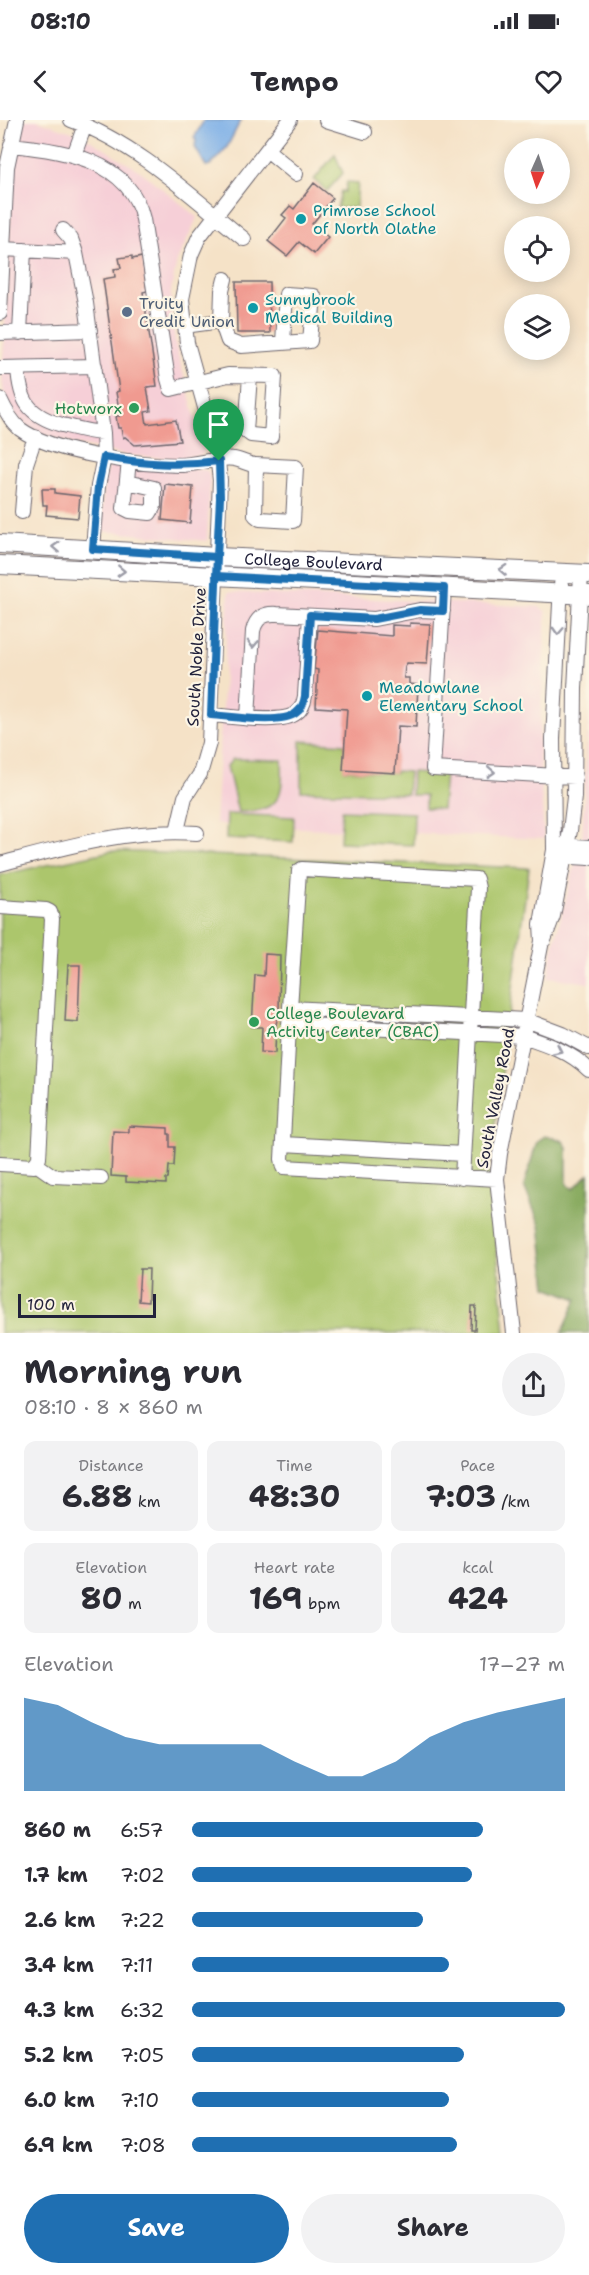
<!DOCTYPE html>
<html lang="en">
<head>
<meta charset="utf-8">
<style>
  body { margin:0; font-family:"Shantell Sans",sans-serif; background:#f2f2f3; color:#2b2b33; height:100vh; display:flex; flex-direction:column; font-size:22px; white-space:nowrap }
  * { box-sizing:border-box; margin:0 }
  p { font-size:20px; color:#7c7c81 }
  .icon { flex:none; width:33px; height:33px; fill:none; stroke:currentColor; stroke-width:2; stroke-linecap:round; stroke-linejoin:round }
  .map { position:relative; height:1213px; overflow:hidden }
  .panel { display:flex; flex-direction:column; background:#fff; flex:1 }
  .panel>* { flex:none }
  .needle { width:39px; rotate:183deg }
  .tools { position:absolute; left:504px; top:18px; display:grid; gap:12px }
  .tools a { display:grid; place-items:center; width:66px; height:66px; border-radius:50%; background:#fff; box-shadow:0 3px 15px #0003; font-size:30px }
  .scale { position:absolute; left:18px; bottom:15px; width:138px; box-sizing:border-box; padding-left:6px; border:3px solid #22223b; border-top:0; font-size:16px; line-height:21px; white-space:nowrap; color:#22223b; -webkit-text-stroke:4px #fcf5e5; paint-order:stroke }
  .pin { position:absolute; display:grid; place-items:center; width:51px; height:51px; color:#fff; margin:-62px -26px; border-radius:50% 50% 50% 0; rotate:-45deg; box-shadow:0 0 6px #0007 }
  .pin .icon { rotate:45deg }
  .round { display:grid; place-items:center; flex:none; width:63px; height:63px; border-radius:32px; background:#f2f2f3 }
  .headline { display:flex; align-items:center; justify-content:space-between; height:102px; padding:0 24px }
  h1 { font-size:33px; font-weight:700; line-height:45px }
  .stats { display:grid; grid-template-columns:repeat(3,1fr); gap:9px; height:102px; padding:6px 24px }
  .stats div { display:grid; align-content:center; border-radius:12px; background:#f2f2f3; text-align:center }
  .stats b { font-size:30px; font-weight:700 }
  .stats small { font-size:16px; font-weight:400 }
  .stats p { font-size:16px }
  .chart { height:168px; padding:12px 24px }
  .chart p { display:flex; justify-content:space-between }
  .chart svg { width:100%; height:108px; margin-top:6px; fill:#1f6fb2; opacity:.7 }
  .cta { display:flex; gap:12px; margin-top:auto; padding:12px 24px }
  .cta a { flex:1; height:69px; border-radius:36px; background:#1f6fb2; color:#fff; font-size:24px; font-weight:700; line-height:69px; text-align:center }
  .cta a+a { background:#f2f2f3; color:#2b2b33 }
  ul { padding:0 24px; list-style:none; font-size:20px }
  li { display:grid; grid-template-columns:96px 72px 1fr; align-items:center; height:45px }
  li i { height:15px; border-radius:8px; background:#1f6fb2 }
  .status { display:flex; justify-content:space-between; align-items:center; height:42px; padding:0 30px; background:#fff; direction:ltr }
  .status svg { height:16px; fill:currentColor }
  header { display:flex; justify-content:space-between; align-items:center; height:78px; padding:0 24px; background:#fff; font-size:27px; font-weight:700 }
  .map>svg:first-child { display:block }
  .built { fill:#f6cfd7 }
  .green { fill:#acc66c; stroke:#677454; stroke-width:1.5 }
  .forest { fill:#89ab60; stroke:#56664e; stroke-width:1.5 }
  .water { fill:#7aaee7; stroke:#4e6891; stroke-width:1.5 }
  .building { fill:#f09a90 }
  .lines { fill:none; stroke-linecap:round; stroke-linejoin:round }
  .minor-casing { stroke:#6c656c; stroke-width:16 }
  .major-casing { stroke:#6c656c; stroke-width:20 }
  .minor { stroke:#fff; stroke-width:14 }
  .major { stroke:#fff; stroke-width:18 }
  .oneway { stroke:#9c9ca7 }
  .route-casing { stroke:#fff; stroke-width:12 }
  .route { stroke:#1f6fb2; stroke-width:8 }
  .culture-dot { fill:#0f9aa8; stroke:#fcf5e5; stroke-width:2 }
  .service-dot { fill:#5c6f8a; stroke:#fcf5e5; stroke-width:2 }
  .leisure-dot { fill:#2e9e5b; stroke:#fcf5e5; stroke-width:2 }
  .labels { text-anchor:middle; stroke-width:4.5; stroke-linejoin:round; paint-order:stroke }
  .culture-label { font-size:16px; fill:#0d838f; stroke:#fcf5e5; text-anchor:start }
  .service-label { font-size:16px; fill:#4e5e75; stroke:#fcf5e5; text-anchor:start }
  .leisure-label { font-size:16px; fill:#27864d; stroke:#fcf5e5; text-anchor:end }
  .street-label { font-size:16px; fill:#22223b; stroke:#fcf5e5 }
</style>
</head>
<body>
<div class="status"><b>08:10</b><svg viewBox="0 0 49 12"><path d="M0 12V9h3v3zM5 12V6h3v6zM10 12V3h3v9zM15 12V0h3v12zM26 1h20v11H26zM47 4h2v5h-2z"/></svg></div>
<header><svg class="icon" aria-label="back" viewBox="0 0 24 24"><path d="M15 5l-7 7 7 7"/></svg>Tempo<svg class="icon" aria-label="heart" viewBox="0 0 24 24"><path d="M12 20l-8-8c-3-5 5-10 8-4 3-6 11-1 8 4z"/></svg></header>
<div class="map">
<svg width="589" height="1213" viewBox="0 0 589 1213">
  <rect width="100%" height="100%" fill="#fcf5e5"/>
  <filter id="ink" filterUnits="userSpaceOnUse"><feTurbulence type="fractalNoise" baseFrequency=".0167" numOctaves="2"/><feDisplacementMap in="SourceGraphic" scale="12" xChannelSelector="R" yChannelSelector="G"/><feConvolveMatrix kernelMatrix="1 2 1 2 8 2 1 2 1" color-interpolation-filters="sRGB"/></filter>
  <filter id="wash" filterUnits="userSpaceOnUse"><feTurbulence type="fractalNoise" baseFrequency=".008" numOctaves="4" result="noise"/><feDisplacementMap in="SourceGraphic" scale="24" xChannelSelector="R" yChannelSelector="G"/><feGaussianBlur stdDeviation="1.35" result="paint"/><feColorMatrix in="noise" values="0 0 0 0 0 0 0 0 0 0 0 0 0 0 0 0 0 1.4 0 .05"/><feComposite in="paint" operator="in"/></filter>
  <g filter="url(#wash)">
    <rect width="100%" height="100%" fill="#f5e2c7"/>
    <path class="built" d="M25,0H37L75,13L93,22L143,53L196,96L197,98L177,141L171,171V192L176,227L204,328V333L201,335L175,339L125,335L74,324L46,315L27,306L17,298L4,274L2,260L13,50Z
      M114,344L206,350L209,352L210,362L207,421L101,411L104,363L107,350Z
      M229,472L540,487L546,492L539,629L544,719L215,704Z
      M589,590V863L548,857L555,819L582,718Z"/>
    <path class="green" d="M335,34L343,53L327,71L314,60Z
      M347,62L358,63L356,88H337L341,71L345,72Z
      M301,621L345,624L344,650L396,653V651L409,652L407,674L301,671Z
      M233,639L282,640C284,679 279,691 238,692L227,646Z
      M412,652L445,654L442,689L426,688V675H411Z
      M342,690L414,693L413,725L340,722Z
      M227,694L294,697L293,722L226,719Z
      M111,731L529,748L489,1049L505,1213H0V755Z"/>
    <path class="forest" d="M544,1016L562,1020L567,1027V1064L573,1069L589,1054V1213H562L577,1179L547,1167L540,1105L524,1066L537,1021Z"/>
    <path class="water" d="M204,0H241L227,27L210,46H206L195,27L196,20L194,18Z"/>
    <g id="blocks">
      <path class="building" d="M314,63L333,78L312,104L328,117L314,134L299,122L287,136L268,121L286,98L282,95L290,86L294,89Z
        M132,136V139L142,137L147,171L143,172L157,266L147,267L151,291L145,292L147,304L176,300L180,321L135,325L125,317L123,318L121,308H118L116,296H120L116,272L119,271L103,159L115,157L114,149L121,148L119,138Z
        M236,162H269L270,213H237Z
        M165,364L193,367L190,403L162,400Z
        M42,369H55V373L80,376L78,398L46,395L47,385H43Z
        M410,503L430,504L427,544L407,543L405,546L404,558H409V564L418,565L416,607L398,606L395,653L343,650L347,589L316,587L318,550L314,549L318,510L392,516V505L410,506Z
        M265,834L280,835L279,893L276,904L275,933L261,932L262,907H252L255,855L264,856Z
        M68,845H80L78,902L65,901Z
        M129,1006L168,1008V1014H170V1027H175L174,1046H169L168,1059H166V1064L126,1062V1057L111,1056L113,1011L129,1012Z
        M140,1149H149L148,1182L138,1181Z
        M472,1186H476L475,1210H471Z"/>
    </g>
  </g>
  <g filter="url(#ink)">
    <use href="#blocks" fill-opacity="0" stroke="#6c656c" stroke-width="1.5"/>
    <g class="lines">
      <g class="minor-casing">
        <path id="minor" d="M71,0C136,23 191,76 244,119
          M326,0L365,12
          M11,25C63,30 130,40 143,99L168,259L171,269L228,255L275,256L271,317L251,315L246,311L250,256
          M267,30L296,54
          M74,35L85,5
          M63,110L71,119L76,133
          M3,129L76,133L86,183L103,313L104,337L98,366L93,429
          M0,193L7,47L17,0
          M221,201L222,171L225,159
          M184,206L221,201L228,221L241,226L310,221L314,176L286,174L283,222
          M0,213L90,210
          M20,213L24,130
          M0,248L95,246
          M18,248C20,281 28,295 62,305C75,308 88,312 103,313
          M0,279C5,290 11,301 20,309C52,333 140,345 180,345C195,345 221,336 234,339C242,340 248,345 256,345L296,347L293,401L260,399L255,395L256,345
          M127,362L154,368V386L150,393L130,391L124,388L129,341
          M22,392L26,344L35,317
          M444,468L433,649L575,657
          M211,595C230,596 282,605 296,593C302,589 304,583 305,576L310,496
          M248,598L253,511C256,498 264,493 277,494L374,499L420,490L443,491
          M177,711L185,677L200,654L209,623L220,360L216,327L187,223L182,179L191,135L199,117L290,0
          M558,725L589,727
          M556,736L589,738
          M0,744C65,727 129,708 197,713
          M0,787L46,790L50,792L52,799L39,1038L34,1046L0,1044
          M544,820L553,796L570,711L574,677L575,569L581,454
          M290,888L299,751L302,749L476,759L478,768L462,1058
          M289,904L523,916C547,924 571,932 589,950
          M283,1024L463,1034
          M36,1044L53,1056L101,1058
          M497,1059L284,1047L282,1039L290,888L526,900L563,914L589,928
          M514,1213L497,1059L500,1034L542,821L541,804L554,730L553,619L561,464"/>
      </g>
      <g class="major-casing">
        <g id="major">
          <path id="s1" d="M0,424L217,437L589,454"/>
          <path d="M0,445L589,475"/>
        </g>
      </g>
      <use href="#minor" class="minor"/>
      <use href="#major" class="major"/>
    </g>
    <defs><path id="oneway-chevron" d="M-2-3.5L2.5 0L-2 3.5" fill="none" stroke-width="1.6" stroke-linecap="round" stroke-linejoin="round" transform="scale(1.5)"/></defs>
    <g class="oneway">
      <use href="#oneway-chevron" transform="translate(56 427) rotate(-177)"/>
      <use href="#oneway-chevron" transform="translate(503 450) rotate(-177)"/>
      <use href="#oneway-chevron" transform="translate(121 451) rotate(3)"/>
      <use href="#oneway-chevron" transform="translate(558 511) rotate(93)"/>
      <use href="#oneway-chevron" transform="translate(253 524) rotate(93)"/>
      <use href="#oneway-chevron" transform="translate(491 652) rotate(3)"/>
      <use href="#oneway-chevron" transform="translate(558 930) rotate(25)"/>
    </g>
  </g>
  <g class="lines" filter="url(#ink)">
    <g class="route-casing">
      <path id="route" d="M219,341C178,346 144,344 104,337L98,366L93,429L217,437L211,595C230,596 281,605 296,593C302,589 304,583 305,576L310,495L374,499L420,490L443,491L444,468L216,456L220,378L219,341"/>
    </g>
    <use href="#route" class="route"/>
  </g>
  <g class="culture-dot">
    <circle cx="301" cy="99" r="6"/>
    <circle cx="253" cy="188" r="6"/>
    <circle cx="367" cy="576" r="6"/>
  </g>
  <circle class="service-dot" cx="127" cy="192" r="6"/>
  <g class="leisure-dot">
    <circle cx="134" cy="288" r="6"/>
    <circle cx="254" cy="902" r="6"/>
  </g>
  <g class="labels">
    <g class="culture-label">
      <text x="313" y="96">Primrose School<tspan x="313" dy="18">of North Olathe</tspan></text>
      <text x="265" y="185">Sunnybrook<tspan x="265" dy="18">Medical Building</tspan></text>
      <text x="379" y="573">Meadowlane<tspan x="379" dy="18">Elementary School</tspan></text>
    </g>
    <g class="service-label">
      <text x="139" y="189">Truity<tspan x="139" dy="18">Credit Union</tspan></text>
    </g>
    <g class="leisure-label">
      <text x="122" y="294">Hotworx</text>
      <text x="266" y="899" text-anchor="start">College Boulevard<tspan x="266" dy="18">Activity Center (CBAC)</tspan></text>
    </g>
    <g class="street-label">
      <text dy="6" stroke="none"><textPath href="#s1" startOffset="314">College Boulevard</textPath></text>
      <text transform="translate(196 537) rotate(-87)" y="6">South Noble Drive</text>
      <text transform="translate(495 978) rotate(-79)" y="6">South Valley Road</text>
    </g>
  </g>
</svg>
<div class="tools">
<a><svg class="needle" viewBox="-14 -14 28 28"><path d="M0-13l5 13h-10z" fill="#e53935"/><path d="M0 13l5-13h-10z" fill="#7c7c81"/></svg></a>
<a><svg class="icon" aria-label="locate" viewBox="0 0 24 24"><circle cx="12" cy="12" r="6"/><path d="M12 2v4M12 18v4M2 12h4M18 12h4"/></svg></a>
<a><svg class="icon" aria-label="layers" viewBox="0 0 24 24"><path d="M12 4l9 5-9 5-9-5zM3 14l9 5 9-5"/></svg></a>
</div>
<div class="scale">100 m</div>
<div class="pin" style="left:219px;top:341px;background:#1e9e55"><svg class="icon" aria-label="arrive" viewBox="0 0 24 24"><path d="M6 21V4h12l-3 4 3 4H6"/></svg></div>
</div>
<section class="panel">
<div class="headline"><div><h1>Morning run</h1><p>08:10 · 8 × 860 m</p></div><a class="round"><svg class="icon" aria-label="share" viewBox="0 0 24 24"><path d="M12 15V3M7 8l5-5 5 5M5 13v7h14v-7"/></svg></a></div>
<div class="stats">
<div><p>Distance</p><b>6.88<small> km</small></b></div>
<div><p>Time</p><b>48:30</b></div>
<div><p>Pace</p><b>7:03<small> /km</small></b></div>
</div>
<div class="stats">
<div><p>Elevation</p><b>80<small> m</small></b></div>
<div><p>Heart rate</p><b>169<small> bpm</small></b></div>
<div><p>kcal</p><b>424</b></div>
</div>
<div class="chart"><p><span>Elevation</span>17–27 m</p>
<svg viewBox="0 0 160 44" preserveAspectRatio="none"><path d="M0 44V6L10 9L20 16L30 22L40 25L50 25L60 25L70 25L80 32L90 38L100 38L110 32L120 22L130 16L140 12L150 9L160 6V44z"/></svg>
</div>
<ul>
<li><b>860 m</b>6:57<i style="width:78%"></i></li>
<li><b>1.7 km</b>7:02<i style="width:75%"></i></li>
<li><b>2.6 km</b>7:22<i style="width:62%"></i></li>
<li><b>3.4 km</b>7:11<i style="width:69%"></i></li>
<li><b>4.3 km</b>6:32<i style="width:100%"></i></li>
<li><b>5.2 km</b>7:05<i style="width:73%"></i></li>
<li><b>6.0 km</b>7:10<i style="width:69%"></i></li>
<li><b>6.9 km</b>7:08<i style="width:71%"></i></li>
</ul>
<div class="cta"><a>Save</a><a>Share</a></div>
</section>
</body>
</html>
